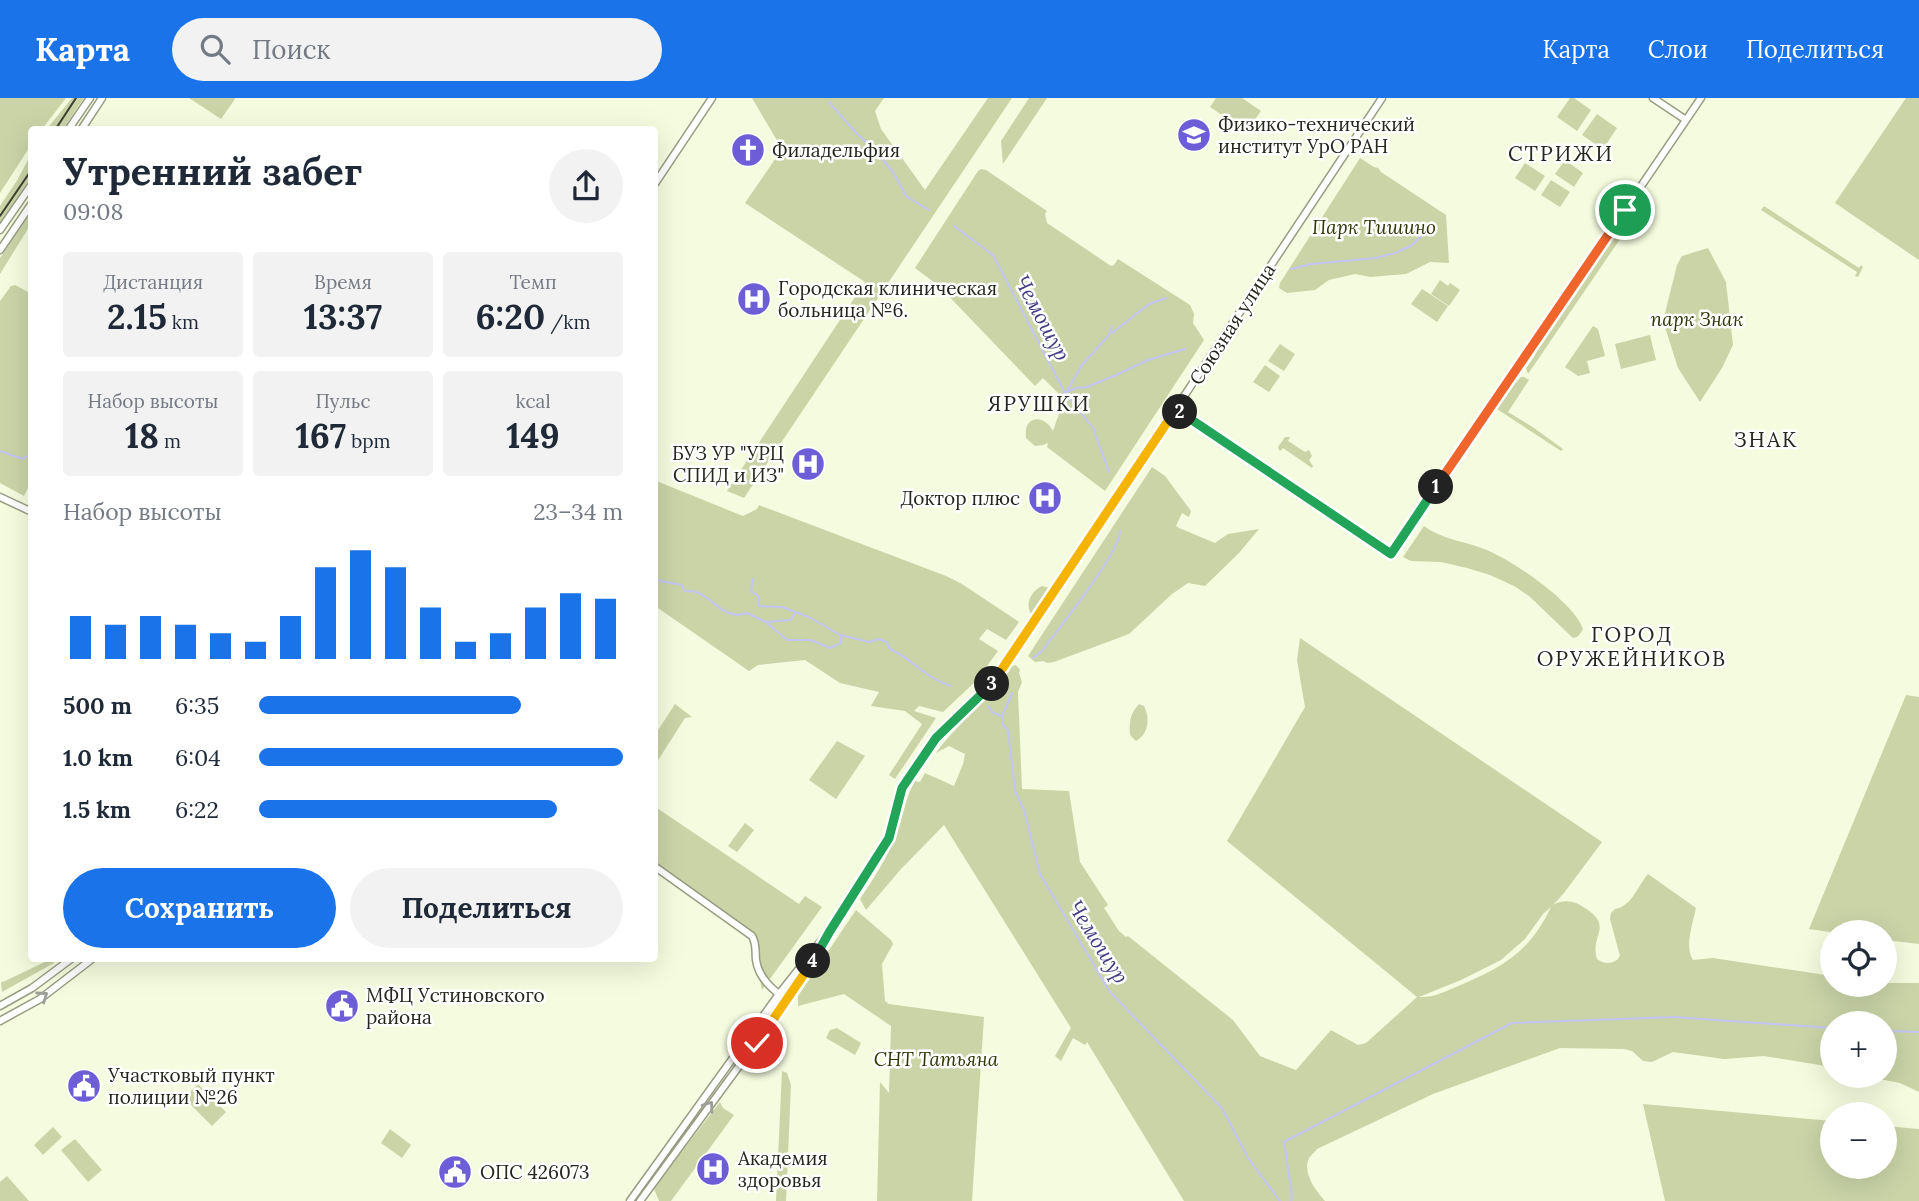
<!DOCTYPE html>
<html lang="ru">
<head>
<meta charset="utf-8">
<style>
  body { margin:0; font-family:Lora,serif; background:#f2f2f3; color:#1f2937; height:100vh; display:flex; flex-direction:column; font-size:26px; white-space:nowrap }
  * { box-sizing:border-box; margin:0 }
  p { font-size:23px; color:#747a83 }
  .icon { flex:none; width:38px; height:38px; fill:none; stroke:currentColor; stroke-width:2; stroke-linecap:round; stroke-linejoin:round }
  .map { position:relative; flex:1; overflow:hidden }
  .details { position:absolute; left:28px; top:28px; width:630px; height:836px; display:flex; flex-direction:column; background:#fff; border-radius:7px; box-shadow:0 7px 28px #0002 }
  .details>* { flex:none }
  .tools { position:absolute; left:1820px; top:822px; display:grid; gap:14px }
  .tools a { display:grid; place-items:center; width:77px; height:77px; border-radius:50%; background:#fff; box-shadow:0 7px 28px #0002; font-size:35px }
  .pin { position:absolute; display:grid; place-items:center; width:60px; height:60px; color:#fff; margin:-30px; border:4px solid #fff; border-radius:50%; box-shadow:0 2px 7px #0007 }
  .km { position:absolute; width:35px; height:35px; margin:-18px; border-radius:50%; background:#222; color:#fff; font-size:19px; line-height:35px; text-align:center }
  .round { display:grid; place-items:center; flex:none; width:74px; height:74px; border-radius:37px; background:#f2f2f3 }
  .head { display:flex; align-items:center; justify-content:space-between; height:119px; padding:0 35px }
  h1 { font-size:38px; font-weight:700; line-height:52px }
  .metrics { display:grid; grid-template-columns:repeat(3,1fr); gap:10px; height:119px; padding:7px 35px }
  .metrics div { display:grid; align-content:center; border-radius:7px; background:#f2f2f3; text-align:center }
  .metrics b { font-size:35px; font-weight:700 }
  .metrics small { font-size:19px; font-weight:400 }
  .metrics p { font-size:19px }
  .chart { height:196px; padding:14px 35px }
  .chart p { display:flex; justify-content:space-between }
  .chart svg { width:100%; height:126px; margin-top:7px; stroke:#1a73e8; stroke-width:6 }
  .primary-button { display:flex; gap:14px; margin-top:auto; padding:14px 35px }
  .primary-button a { flex:1; height:80px; border-radius:42px; background:#1a73e8; color:#fff; font-size:28px; font-weight:700; line-height:80px; text-align:center }
  .primary-button a+a { background:#f2f2f3; color:#1f2937 }
  ul { padding:0 35px; list-style:none; font-size:23px }
  li { display:grid; grid-template-columns:112px 84px 1fr; align-items:center; height:52px }
  li i { height:18px; border-radius:9px; background:#1a73e8 }
  header { display:flex; align-items:center; gap:42px; box-sizing:border-box; height:98px; padding:0 35px; background:#1a73e8; color:#fff }
  header strong { font-size:33px }
  nav { display:flex; gap:38px; margin-inline-start:auto; font-size:24px }
  .search { width:490px; height:63px; background:#f2f2f3; display:flex; align-items:center; gap:18px; box-sizing:border-box; padding:0 24px; border-radius:38px; color:#747a83; font-size:26px }
  .map>svg:first-child { display:block }
  .green { fill:#cad4a7; fill-rule:evenodd }
  .lines { fill:none; stroke-linecap:round; stroke-linejoin:round }
  .stream { stroke:#c5c5f5; stroke-width:2 }
  .secondary-casing { stroke:#979d82; stroke-width:9 }
  .primary-casing { stroke:#979d82; stroke-width:9 }
  .secondary { stroke:#fff; stroke-width:6 }
  .primary { stroke:#fff; stroke-width:6 }
  .tram { stroke:#3c3e31; stroke-width:2 }
  .oneway { stroke:#9d9e99 }
  .split-1-casing { stroke:#fff; stroke-width:14 }
  .split-2-casing { stroke:#fff; stroke-width:14 }
  .split-3-casing { stroke:#fff; stroke-width:14 }
  .split-4-casing { stroke:#fff; stroke-width:14 }
  .split-5-casing { stroke:#fff; stroke-width:14 }
  .split-1 { stroke:#f0652b; stroke-width:9 }
  .split-2 { stroke:#22a559; stroke-width:9 }
  .split-3 { stroke:#f5b400; stroke-width:9 }
  .split-4 { stroke:#22a559; stroke-width:9 }
  .split-5 { stroke:#f5b400; stroke-width:9 }
  .labels { text-anchor:middle; stroke-width:5; stroke-linejoin:round; paint-order:stroke }
  .poi-label { font-size:19px; fill:#25271c; stroke:#fff; text-anchor:start }
  .park-label { font-size:19px; font-style:italic; fill:#303606; stroke:#fff }
  .street-label { font-size:19px; fill:#25271c; stroke:#fff }
  .neighbourhood-label { font-size:21px; letter-spacing:2px; fill:#25271c; stroke:#fff }
  .water-label { font-size:21px; font-style:italic; fill:#433c82; stroke:#fff }
</style>
</head>
<body>
<header>
<strong>Карта</strong>
<div class="search"><svg class="icon" aria-label="search" viewBox="0 0 24 24"><circle cx="10" cy="10" r="6"/><path d="M15 15l6 6"/></svg>Поиск</div>
<nav><a>Карта</a><a>Слои</a><a>Поделиться</a></nav>
</header>
<div class="map">
<svg width="1919" height="1103" viewBox="0 0 1919 1103">
  <rect width="100%" height="100%" fill="#f4fbde"/>
  <path class="green" d="M0,0H66L42,31L32,32L31,47L0,95Z
    M72,0H84L63,31H47Z
    M189,0H234L235,1L221,21Z
    M752,0H884L875,13L881,31L925,92L988,0H1012L744,400L727,393L865,184L745,105L782,51Z
    M1029,0H1047L1003,66L1001,43Z
    M1216,0H1242L1261,13L1248,31H1243L1210,9Z
    M1570,0H1574L1591,12L1577,33L1557,19Z
    M1906,0H1919V162L1835,105Z
    M1597,16L1617,30L1603,51L1582,37Z
    M31,56V79L0,127V108L18,81Z
    M1360,60L1374,69L1378,70L1381,74L1446,117L1449,165L1430,164L1406,176L1370,179L1355,176L1329,182L1315,192L1287,195L1279,190L1280,185Z
    M1565,62L1583,75L1574,89L1555,76Z
    M1525,65L1545,78L1535,93L1515,80Z
    M981,71L986,72L1047,113L1045,116L1047,125L1111,168L1114,167L1118,161L1190,207L1194,216L1193,225L1204,242L1105,393L1047,349L1048,345L1043,347L1035,348L1026,340C1023,317 1044,316 1053,333L1064,301L1043,280L1035,288L939,188L915,170L978,73Z
    M1551,82L1570,94L1560,109L1541,97Z
    M1764,108L1859,170L1861,167L1863,169L1858,179L1855,178L1857,174L1761,112Z
    M31,113V126L0,176V160Z
    M1632,120L1634,123L1633,126L1631,125L1528,276L1526,270L1534,259L1539,248L1615,136L1627,122Z
    M1708,150L1726,184L1733,247L1722,270L1700,304L1678,270L1663,223L1677,167L1682,158Z
    M1440,182L1448,188L1450,185L1460,192L1449,208L1431,196Z
    M15,187L32,196V382L24,398L0,385V203L11,188Z
    M1422,191L1448,208L1437,224L1411,206Z
    M1593,228L1598,231L1605,258L1587,263L1590,275L1578,278L1565,269Z
    M1650,237L1656,262L1621,271L1615,246Z
    M1280,246L1295,256L1284,273L1268,263Z
    M1265,267L1280,278L1269,294L1253,284Z
    M1521,279H1524L1529,282L1508,314L1534,330L1563,351L1561,353L1497,311L1508,293Z
    M1285,339H1290L1288,343L1305,354L1309,352L1312,358L1309,362L1313,368L1312,370L1283,350L1280,353L1279,352L1278,349Z
    M1152,369L1165,378L1191,413L1189,419L1182,415L1176,428L1179,430L1215,445L1228,436L1259,431L1239,455L1205,488L1188,485L1172,496L1129,536L1054,564L1047,565L1043,563L1035,564L1028,558Z
    M654,382L743,418L757,411L759,407L946,478L962,486L1019,524L1006,542L987,531L979,541L998,553L976,583L943,614L919,608L914,613L936,620L895,681L889,677L922,626L905,613L871,608L879,594L840,585L805,562L758,567L749,573L655,508Z
    M1424,428C1441,441 1464,443 1484,451C1511,461 1574,504 1583,531C1580,536 1579,539 1573,540L1529,498L1514,488L1490,477L1467,470L1441,464L1411,463L1403,459Z
    M1042,488L1050,490L1032,517C1024,507 1031,493 1042,488Z
    M1300,540L1602,744L1564,795L1553,807C1561,802 1571,802 1580,807C1617,828 1589,836 1597,861C1604,866 1610,866 1617,862L1620,858L1610,821L1611,815L1615,811C1632,808 1637,789 1648,776L1696,810C1693,825 1684,849 1693,862L1713,860L1832,878V887H1885V885H1919V994L1900,985L1864,978H1885V926H1832V969L1764,958L1724,961L1673,954L1652,964L1643,963L1632,953L1624,951L1560,950L1433,996L1317,1051C1315,1054 1311,1057 1309,1060C1302,1075 1316,1093 1325,1103H1184L1087,944L1085,947L1073,940L1061,963L1055,958L1071,930L944,727L901,771L866,812L860,801C874,780 888,759 897,734C904,717 905,700 915,683L920,684L925,675L954,688L963,666L965,656L949,648L936,655C959,623 991,601 1012,568L1016,567L1020,572L1019,575L1022,584L1018,594L1022,691L1069,693L1080,764L1108,807L1104,810L1119,833L1126,839L1128,838L1233,922L1260,958L1296,972L1331,932L1358,947L1366,945L1417,899L1227,743L1305,609L1297,562ZM1551,809C1529,855 1502,870 1456,889C1444,894 1432,900 1419,899L1461,882L1501,862L1525,841L1543,816Z
    M1906,597L1919,599V846L1885,842V835H1837L1809,831Z
    M675,606L692,619L685,620L655,667V637Z
    M1139,606L1144,608C1150,620 1149,636 1136,643L1130,637C1129,624 1130,616 1139,606Z
    M837,643L865,658L836,701L809,682Z
    M654,708L799,806L805,798L822,809L762,892L752,840L655,772Z
    M745,725L754,732L737,754L728,748Z
    M856,812L891,842L893,846L882,866L885,903L889,906L984,919L972,1103H877L880,984L889,995L891,928L844,896L798,908V898Z
    M51,861L54,865L2,894L1,884H3Z
    M837,930L861,945L855,957L826,940L830,932Z
    M782,973L787,975L791,987L786,1103H776Z
    M198,986L226,1014L212,1028L184,1000Z
    M720,1004L723,1010L734,1017L671,1103H659L654,1091L655,1088Z
    M1643,1006L1832,1023V1069H1885V1028L1919,1031V1103H1665Z
    M53,1029L62,1039L43,1057L34,1047Z
    M390,1031L411,1047L402,1060L381,1045Z
    M75,1041L102,1072L88,1084L61,1052Z
    M7,1078L29,1103H0V1084Z"/>
  <g class="lines">
    <path class="stream" d="M829,4L857,36L872,49L893,74L906,98L929,112
      M954,128L993,157L1065,295L1093,330L1109,374
      M1291,171L1311,166L1376,160L1395,155L1411,148L1434,126
      M1112,235L1149,206L1166,200
      M1067,293L1082,267L1109,237L1112,228
      M1066,294L1076,290L1087,289L1114,278L1148,262L1185,251
      M0,353L23,361L32,355
      M654,480L661,483L682,487L684,493C688,493 692,493 696,494C714,500 724,523 747,515L766,524L787,542H811L830,550L841,545V537L869,544L879,541L887,544L890,551C913,561 925,580 951,588
      M753,481L751,493L758,498L759,508L782,509L809,519L840,537
      M766,524L791,522L795,515
      M1033,560L1042,553C1058,531 1120,455 1120,433
      M1012,595L1002,619V626L1008,632L1015,693L1024,712L1040,776L1110,894L1222,1010L1248,1060L1280,1103
      M988,608L992,614L1001,618
      M1885,933L1919,934
      M1291,1103L1292,1098L1284,1044L1512,925L1674,919L1832,930"/>
    <g class="secondary-casing">
      <path id="secondary" d="M1653,0L1686,22
        M654,87L712,0
        M1176,311L1391,456L1701,0
        M0,399L32,414
        M654,768L752,838C757,847 755,853 756,862C758,877 767,887 779,896
        M0,908L32,890L71,861
        M0,923L40,901L92,861
        M630,1103L779,896L824,839
        M640,1103L756,945L820,852L829,833L889,740L902,690L936,640L991,589L1382,0"/>
    </g>
    <g class="primary-casing">
      <path id="primary" d="M68,32L90,0
        M81,32L102,0
        M0,132L32,86
        M0,152L32,105"/>
    </g>
    <use href="#secondary" class="secondary"/>
    <use href="#primary" class="primary"/>
    <path class="tram" d="M55,32L76,0
      M0,118L32,71"/>
  </g>
  <defs><path id="oneway-chevron" d="M-2-3.5L2.5 0L-2 3.5" fill="none" stroke-width="1.6" stroke-linecap="round" stroke-linejoin="round" transform="scale(1.75)"/></defs>
  <g class="oneway">
    <use href="#oneway-chevron" transform="translate(43 898) rotate(-35)"/>
    <use href="#oneway-chevron" transform="translate(709 1008) rotate(-54)"/>
  </g>
  <g class="lines">
    <g class="split-1-casing">
      <path id="split-1" d="M1436,389L1625,112"/>
    </g>
    <g class="split-2-casing">
      <path id="split-2" d="M1180,314L1391,456L1436,389"/>
    </g>
    <g class="split-3-casing">
      <path id="split-3" d="M992,586L1176,311L1180,314"/>
    </g>
    <g class="split-4-casing">
      <path id="split-4" d="M813,863L830,833L889,740L902,690L936,640L992,586"/>
    </g>
    <g class="split-5-casing">
      <path id="split-5" d="M757,945L813,863"/>
    </g>
    <use href="#split-1" class="split-1"/>
    <use href="#split-2" class="split-2"/>
    <use href="#split-3" class="split-3"/>
    <use href="#split-4" class="split-4"/>
    <use href="#split-5" class="split-5"/>
  </g>
  <defs>
    <g id="university-disc" transform="scale(1.75)"><circle r="9.5" fill="#6d5ed8" stroke="#fff"/><path d="M0-5L7-2L0 1L-7-2ZM-4 1L0 2.5L4 1V4Q0 6-4 4Z" fill="#fff"/></g>
    <g id="church-disc" transform="scale(1.75)"><circle r="9.5" fill="#6d5ed8" stroke="#fff"/><path d="M-1.2-6h2.4v3.5h3.3v2.4h-3.3V6h-2.4V-.1h-3.3v-2.4h3.3Z" fill="#fff"/></g>
    <g id="hospital-disc" transform="scale(1.75)"><circle r="9.5" fill="#6d5ed8" stroke="#fff"/><path d="M-5-5h3v3.5h4V-5h3V5h-3V1.5h-4V5h-3Z" fill="#fff"/></g>
    <g id="civic-disc" transform="scale(1.75)"><circle r="9.5" fill="#6d5ed8" stroke="#fff"/><path d="M-.6-6.5H3V-4.5H.6V-3L4-1V1h2V6H-6V1h2V-1L-.6-3ZM-1.2 2.5V6h2.4V2.5Z" fill="#fff"/></g>
  </defs>
  <g fill-rule="evenodd">
    <use href="#university-disc" x="1194" y="37"/>
    <use href="#church-disc" x="748" y="52"/>
    <use href="#hospital-disc" x="754" y="201"/>
    <use href="#hospital-disc" x="808" y="366"/>
    <use href="#hospital-disc" x="1045" y="400"/>
    <use href="#civic-disc" x="342" y="908"/>
    <use href="#civic-disc" x="84" y="988"/>
    <use href="#hospital-disc" x="713" y="1071"/>
    <use href="#civic-disc" x="455" y="1074"/>
  </g>
  <g class="labels">
    <g class="poi-label">
      <text x="1218" y="33">Физико-технический<tspan x="1218" dy="22">институт УрО РАН</tspan></text>
      <text x="772" y="59">Филадельфия</text>
      <text x="778" y="197">Городская клиническая<tspan x="778" dy="22">больница №6.</tspan></text>
      <text x="784" y="362" text-anchor="end">БУЗ УР "УРЦ<tspan x="784" dy="22">СПИД и ИЗ"</tspan></text>
      <text x="1020" y="407" text-anchor="end">Доктор плюс</text>
      <text x="366" y="904">МФЦ Устиновского<tspan x="366" dy="22">района</tspan></text>
      <text x="108" y="984">Участковый пункт<tspan x="108" dy="22">полиции №26</tspan></text>
      <text x="738" y="1067">Академия<tspan x="738" dy="22">здоровья</tspan></text>
      <text x="480" y="1081">ОПС 426073</text>
    </g>
    <g class="park-label">
      <text x="1374" y="136">Парк Тишино</text>
      <text x="1697" y="228">парк Знак</text>
      <text x="936" y="968">СНТ Татьяна</text>
    </g>
    <g class="street-label">
      <text transform="translate(1232 226) rotate(-57)" y="7">Союзная улица</text>
    </g>
    <g class="neighbourhood-label">
      <text x="1561" y="63">СТРИЖИ</text>
      <text x="1039" y="313">ЯРУШКИ</text>
      <text x="1766" y="349">ЗНАК</text>
      <text x="1632" y="544">ГОРОД<tspan x="1632" dy="24">ОРУЖЕЙНИКОВ</tspan></text>
    </g>
    <g class="water-label">
      <text transform="translate(1042 220) rotate(62)" y="7">Чемошур</text>
      <text transform="translate(1098 844) rotate(58)" y="7">Чемошур</text>
    </g>
  </g>
</svg>
<div class="tools">
<a><svg class="icon" aria-label="locate" viewBox="0 0 24 24"><circle cx="12" cy="12" r="6"/><path d="M12 2v4M12 18v4M2 12h4M18 12h4"/></svg></a>
<a>+</a>
<a>−</a>
</div>
<div class="pin" style="left:1625px;top:112px;background:#1e9e55"><svg class="icon" aria-label="arrive" viewBox="0 0 24 24"><path d="M6 21V4h12l-3 4 3 4H6"/></svg></div>
<div class="pin" style="left:757px;top:945px;background:#d93025"><svg class="icon" aria-label="check" viewBox="0 0 24 24"><path d="M5 12l5 5 9-10"/></svg></div>
<b class="km" style="left:1436px;top:389px">1</b>
<b class="km" style="left:1180px;top:314px">2</b>
<b class="km" style="left:992px;top:586px">3</b>
<b class="km" style="left:813px;top:863px">4</b>
<section class="details">
<div class="head"><div><h1>Утренний забег</h1><p>09:08</p></div><a class="round"><svg class="icon" aria-label="share" viewBox="0 0 24 24"><path d="M12 15V3M7 8l5-5 5 5M5 13v7h14v-7"/></svg></a></div>
<div class="metrics">
<div><p>Дистанция</p><b>2.15<small> km</small></b></div>
<div><p>Время</p><b>13:37</b></div>
<div><p>Темп</p><b>6:20<small> /km</small></b></div>
</div>
<div class="metrics">
<div><p>Набор высоты</p><b>18<small> m</small></b></div>
<div><p>Пульс</p><b>167<small> bpm</small></b></div>
<div><p>kcal</p><b>149</b></div>
</div>
<div class="chart"><p><span>Набор высоты</span>23–34 m</p>
<svg viewBox="0 0 160 44" preserveAspectRatio="none"><path d="M5 44V29M15 44V32M25 44V29M35 44V32M45 44V35M55 44V38M65 44V29M75 44V12M85 44V6M95 44V12M105 44V26M115 44V38M125 44V35M135 44V26M145 44V21M155 44V23"/></svg>
</div>
<ul>
<li><b>500 m</b>6:35<i style="width:72%"></i></li>
<li><b>1.0 km</b>6:04<i style="width:100%"></i></li>
<li><b>1.5 km</b>6:22<i style="width:82%"></i></li>
</ul>
<div class="primary-button"><a>Сохранить</a><a>Поделиться</a></div>
</section>
</div>
</body>
</html>
